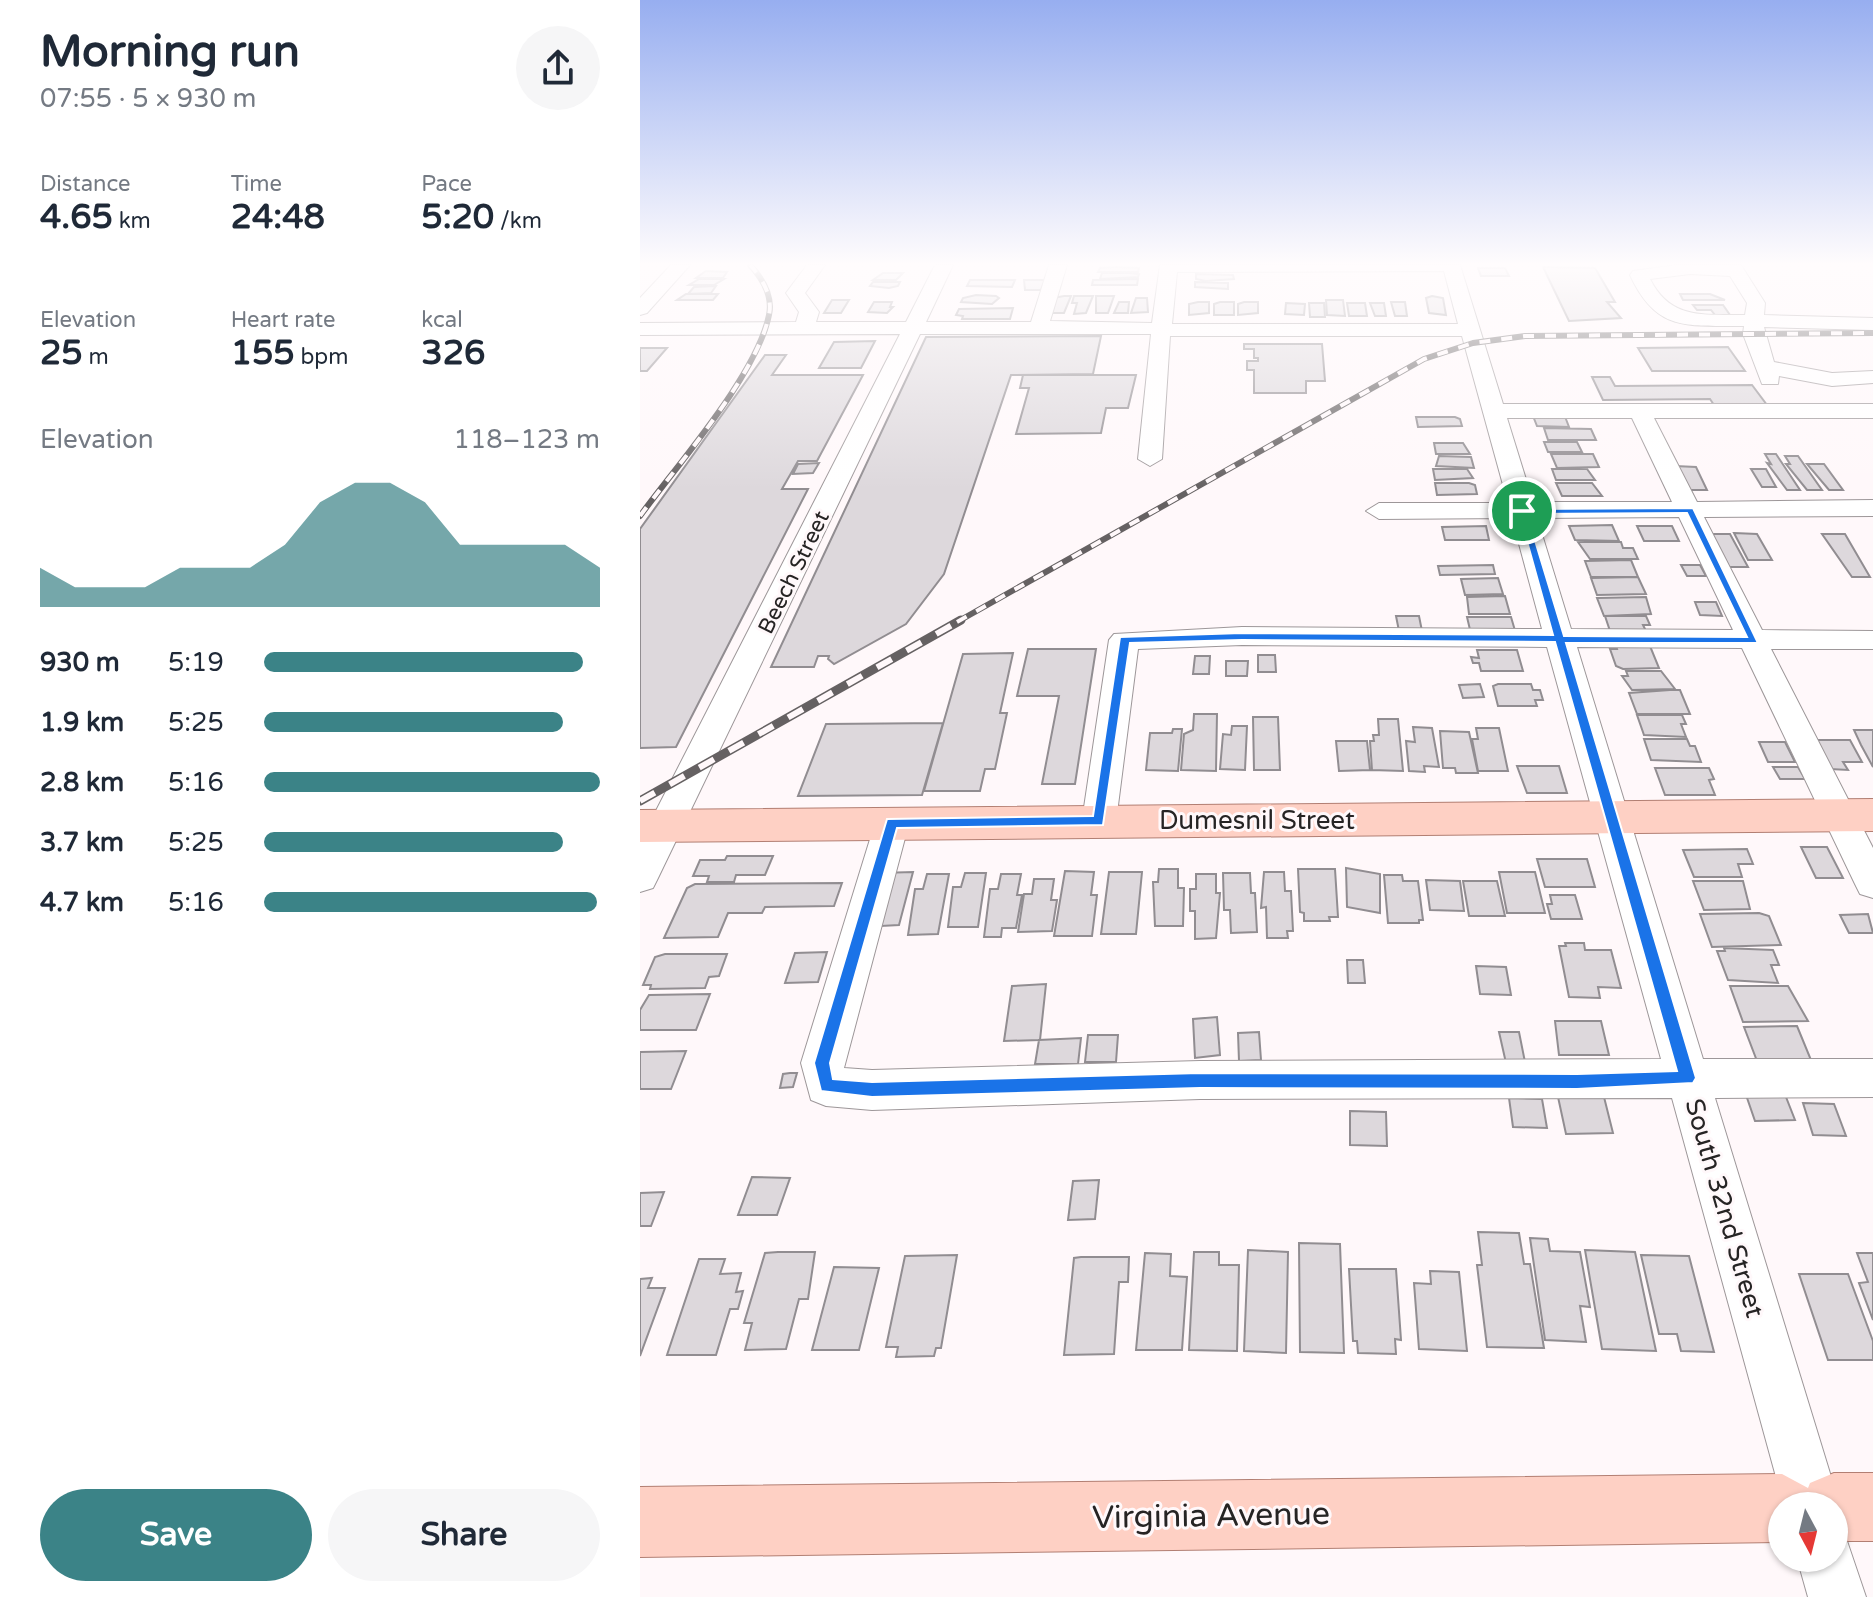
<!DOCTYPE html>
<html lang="en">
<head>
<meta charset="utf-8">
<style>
  body { margin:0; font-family:"Varela Round",sans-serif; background:#f6f6f7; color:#1f2937; height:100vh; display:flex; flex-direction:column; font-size:30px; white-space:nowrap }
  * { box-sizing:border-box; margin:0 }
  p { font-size:26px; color:#747a83 }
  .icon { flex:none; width:44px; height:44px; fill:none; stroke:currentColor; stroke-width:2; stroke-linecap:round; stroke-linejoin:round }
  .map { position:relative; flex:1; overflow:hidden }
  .side { display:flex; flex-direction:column; background:#fff; width:640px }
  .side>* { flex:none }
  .needle { width:52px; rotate:173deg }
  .controls { position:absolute; left:1128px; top:1492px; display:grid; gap:16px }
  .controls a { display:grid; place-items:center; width:80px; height:80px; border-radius:50%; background:#fff; box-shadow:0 2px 6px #0004; font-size:40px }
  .pin { position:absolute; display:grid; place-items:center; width:68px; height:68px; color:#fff; margin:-34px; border:4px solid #fff; border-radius:50%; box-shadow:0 2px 8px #0007 }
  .round { display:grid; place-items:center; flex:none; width:84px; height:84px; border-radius:42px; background:#f6f6f7 }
  .headline { display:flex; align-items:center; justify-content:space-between; height:136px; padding:0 40px }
  h1 { font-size:44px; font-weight:800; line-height:60px }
  .metrics { display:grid; grid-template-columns:repeat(3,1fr); gap:12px; height:136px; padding:8px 40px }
  .metrics div { display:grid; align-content:center }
  .metrics b { font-size:34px; font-weight:800 }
  .metrics small { font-size:22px; font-weight:400 }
  .metrics p { font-size:22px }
  .chart { height:224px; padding:16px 40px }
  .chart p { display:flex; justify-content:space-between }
  .chart svg { width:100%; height:144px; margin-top:8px; fill:#3b8387; opacity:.7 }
  .primary-button { display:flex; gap:16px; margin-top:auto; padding:16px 40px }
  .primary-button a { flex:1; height:92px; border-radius:48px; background:#3b8387; color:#fff; font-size:32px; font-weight:800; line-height:92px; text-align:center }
  .primary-button a+a { background:#f6f6f7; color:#1f2937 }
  ul { padding:0 40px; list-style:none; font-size:26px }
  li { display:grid; grid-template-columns:128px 96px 1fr; align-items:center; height:60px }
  li i { height:20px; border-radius:10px; background:#3b8387 }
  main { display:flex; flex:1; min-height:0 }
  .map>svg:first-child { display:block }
  .building { fill:#ddd8dc; stroke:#918d91; stroke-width:2 }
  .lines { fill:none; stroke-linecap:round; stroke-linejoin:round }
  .minor-casing { stroke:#9d9799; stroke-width:2 }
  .major-casing { stroke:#b27f73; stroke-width:2 }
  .minor { fill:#fff; fill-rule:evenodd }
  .major { fill:#fed0c4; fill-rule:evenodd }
  .rail-far1-casing { stroke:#656162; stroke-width:6 }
  .rail-casing { stroke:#656162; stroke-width:9 }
  .rail-far1 { stroke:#fff8fa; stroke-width:4; stroke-dasharray:11; stroke-linecap:butt }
  .rail { stroke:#fff8fa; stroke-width:6; stroke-dasharray:17; stroke-linecap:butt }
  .route { fill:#1a73e8; stroke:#fff; stroke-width:2; fill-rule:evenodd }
  .labels { text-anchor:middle; stroke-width:6; stroke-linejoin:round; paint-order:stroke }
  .far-street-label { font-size:22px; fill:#262424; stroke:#fff8fa }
  .street-label { font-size:26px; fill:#262424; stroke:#fff8fa }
  .near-street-label { font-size:32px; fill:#262424; stroke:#fff8fa }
</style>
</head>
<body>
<main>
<section class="side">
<div class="headline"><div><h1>Morning run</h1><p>07:55 · 5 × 930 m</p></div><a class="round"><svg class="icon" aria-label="share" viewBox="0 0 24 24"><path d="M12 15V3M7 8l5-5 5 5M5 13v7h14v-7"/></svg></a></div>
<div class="metrics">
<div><p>Distance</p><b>4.65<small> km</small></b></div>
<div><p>Time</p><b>24:48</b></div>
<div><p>Pace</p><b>5:20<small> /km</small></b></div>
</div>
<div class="metrics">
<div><p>Elevation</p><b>25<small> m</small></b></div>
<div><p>Heart rate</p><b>155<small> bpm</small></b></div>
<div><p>kcal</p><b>326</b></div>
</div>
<div class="chart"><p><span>Elevation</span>118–123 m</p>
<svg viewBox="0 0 160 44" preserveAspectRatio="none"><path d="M0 44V32L10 38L20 38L30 38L40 32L50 32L60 32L70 25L80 12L90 6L100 6L110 12L120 25L130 25L140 25L150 25L160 32V44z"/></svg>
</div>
<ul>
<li><b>930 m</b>5:19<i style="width:95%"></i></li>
<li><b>1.9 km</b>5:25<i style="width:89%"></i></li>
<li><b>2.8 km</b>5:16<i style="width:100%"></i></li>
<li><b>3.7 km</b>5:25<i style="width:89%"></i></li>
<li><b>4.7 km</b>5:16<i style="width:99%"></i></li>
</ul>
<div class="primary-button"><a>Save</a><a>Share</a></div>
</section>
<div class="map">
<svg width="1233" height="1597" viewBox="0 0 1233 1597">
  <rect width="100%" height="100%" fill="#fff8fa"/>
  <path class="building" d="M903,267L955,268L975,302H967L981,318L929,321Z
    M460,268L475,267L499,268L498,272H458Z
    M838,268H865L869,276H841Z
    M66,271L87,272L83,278H56Z
    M243,273H263L256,280H233Z
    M462,273H489L499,274L498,277L460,279Z
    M556,274L593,275L594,279L566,281L556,279Z
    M59,279H84L74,285H49Z
    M498,279L497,285H452L453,280Z
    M330,280H375L372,287L327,286Z
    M384,280H405L401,290H385Z
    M233,282H260L258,286L249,288L230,286Z
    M555,282L588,283V289L555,287Z
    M76,286L71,293L48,294L54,287Z
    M46,294H78L73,300H37Z
    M1040,294H1070L1085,300H1043Z
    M336,295L356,296L359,298L352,304L321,302L323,298Z
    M424,296H431L424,313H412L413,298Z
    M434,296H453L446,313L434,314L437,303H432Z
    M456,296H474L468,313H456Z
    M792,296L803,298L806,315L789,313L786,298Z
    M496,298H507L508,312L491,313Z
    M192,300H209L201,313H184Z
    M686,300H703L705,316L687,315Z
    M234,302H252L250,307H253L247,313L228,312Z
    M479,302H489L488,313H474Z
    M558,302H569V313L549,315V304Z
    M580,302H594V315H574V304Z
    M604,302H618V313L598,315V304Z
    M751,302H765L767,316H755Z
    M646,303L665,304L664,315L645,314Z
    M669,303H684L685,317H670Z
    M707,303H725L727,316H709Z
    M730,303H744L746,316H735Z
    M1053,305H1083L1090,315H1075L1071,310H1057Z
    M373,308L370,319H322L323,316L316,315L319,309Z
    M461,336L453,374L371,375L304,574L266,624L194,664L188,659L189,656H178L174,667H131L286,337Z
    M235,341L221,368H179L194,342Z
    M604,344H682L685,381H666V393H614V370H607V361H618V358H614V349H604Z
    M1088,347L1105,371H1012L998,348Z
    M0,348H27L7,371H0Z
    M125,355H146L132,375H223L177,461H158L142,489H168L36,747L0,748V529Z
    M383,375H496L488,408H466L461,433L376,434L389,388H380Z
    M952,377H970L975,386L1112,385L1127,405H1074L1070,399L963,400Z
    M924,414L929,427L897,426L893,416Z
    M776,417H815L820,419L822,426L778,427Z
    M904,428L951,429L956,440H908Z
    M904,442H937L942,452H908Z
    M794,443H823L830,454H796Z
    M911,454H953L959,467L917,468Z
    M1125,454H1136L1160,490H1147L1127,463L1131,464Z
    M799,456L831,457L834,468L796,466Z
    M1145,456H1158L1182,490H1167L1146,464H1150Z
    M179,463L173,473L153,474L158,464Z
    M1167,464H1184L1203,490H1189Z
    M1035,466L1056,467L1067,490H1046Z
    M793,469H827L833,478L795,480Z
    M912,469H947L955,480H916Z
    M1111,469H1126L1136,487H1122Z
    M795,483H829L835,485L837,494L797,495Z
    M916,483H952L962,496H922Z
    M972,525L979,541L935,540L929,526Z
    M846,526L849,540H805L802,527Z
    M997,526H1032L1039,541H1004Z
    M1094,533L1117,534L1132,560H1108Z
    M1066,534H1090L1108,567H1083Z
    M1182,534H1205L1230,577H1212Z
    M938,542H981L983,548H993L998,559H950Z
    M991,560L998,577H951L945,561Z
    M853,565L855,574L800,575L798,566Z
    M1041,565H1060L1066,576H1047Z
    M998,577L1006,594L957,595L951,578Z
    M858,578L863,594L825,595L821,579Z
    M865,596L870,614H829L827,597Z
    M1006,597L1011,614L964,616L957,598Z
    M1055,602H1076L1082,616L1060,615Z
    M756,616H779L782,631H759Z
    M965,616H1006L1010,625H1003L1007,633L971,634Z
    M827,617H871L876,634H831Z
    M976,646H1010L1019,668L983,669L976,666L970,649H977Z
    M388,649H456L435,784H402L419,696H377Z
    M837,650H877L883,671H841L839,663H833L831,657L839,658Z
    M373,653L360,713H367L355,769H345L340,791H284L323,654Z
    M618,655H635L636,672H618Z
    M555,656H570L569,674H553Z
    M586,661H608L607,676H586Z
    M986,671H1021L1035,689L992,690L982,676H988Z
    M840,684L844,697L823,698L819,685Z
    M858,684H891L893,690H900L903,700H895L897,706H858L853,686Z
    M1030,690H1040L1050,714H997L989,693Z
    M554,714H577L576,771L541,770L544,734L553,730Z
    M997,715H1042L1046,724H1041L1046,737L1004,735Z
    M613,717H638L640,770H614Z
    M738,719H758L763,771L732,770L730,741H734L733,735H739Z
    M303,723L282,795L158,796L186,724Z
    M592,726H607L605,770L580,769L583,734L591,735Z
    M773,727L792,728L799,767L784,766L785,772L769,771L766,741L775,742Z
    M836,728H859L868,771H838L832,739H838Z
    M533,729H542L538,771L506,770L510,733H532Z
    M1214,730H1233V767L1221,745Z
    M800,731L829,732L838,773H816L815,768H803Z
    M1004,739H1047L1050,746H1055L1061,762L1011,760Z
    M1174,740H1210L1222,762H1203L1208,770L1190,769Z
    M696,741H727L730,770L699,771Z
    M1119,742H1145L1155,762H1128Z
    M877,766H919L927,793H887Z
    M1133,767H1158L1165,779H1140Z
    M1015,768H1069L1074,779L1069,780L1075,795H1025Z
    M1161,847H1187L1203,878H1176Z
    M1107,849L1113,864H1098L1102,877H1054L1043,850Z
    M87,856H133L125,875H96L94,882H67L69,876H53L60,860H85Z
    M897,859H947L955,887H905Z
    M706,868L740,874V913L707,907Z
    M519,869H538V888H544L543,926H515L513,882H518Z
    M658,869H695L698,917H689L690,921H664V913L660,912Z
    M425,871L454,872L451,895H457L452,936H414Z
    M273,872L259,925L241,926L239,873Z
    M469,872H502L496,934H461Z
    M624,872H644L645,891H651L653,931H647L648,938H627L626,907L621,908Z
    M859,872H895L905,913H867Z
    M325,873H346L338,927H308L313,887H321Z
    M583,873H610L611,893H615L617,932L591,933L590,910H584Z
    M287,874H309L298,934L268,935L275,889H283Z
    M361,874H381L377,895H382L376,928H362L361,937H344L350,889H358Z
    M556,874H576V893H580L576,938L555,939V911H550V889H556Z
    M744,875H762L763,881H778L783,920H779V923H748Z
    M394,879H414L411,900H417L412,931L378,932L384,894H392Z
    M786,880L820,881L824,911L790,910Z
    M823,881H857L865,916H829Z
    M1053,881H1103L1110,909L1064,910Z
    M202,883L194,906L125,907L122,913H88L78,937L24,938L47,888L55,884Z
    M910,895H935L942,919H911L907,904H912Z
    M1119,913L1129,916L1141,945L1072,947L1060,914Z
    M1228,914L1233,933H1209L1200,915Z
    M925,943H944L945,950H971L981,988L958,987L960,998L929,997L919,946H926Z
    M1084,948L1133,950L1139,965H1131L1138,983L1088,980L1077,951H1085Z
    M187,952L178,982L145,983L155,953Z
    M25,954H87L79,976L69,977L65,988L10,989L11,985H3L15,957Z
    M707,960H723L725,983H708Z
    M836,966L866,967L871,995L840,994Z
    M406,984L400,1040L364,1041L372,986Z
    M1090,986H1148L1168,1021L1103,1022Z
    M70,994L56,1030H0V1010L9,995Z
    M577,1017L580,1055L555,1058L553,1019Z
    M915,1021H961L969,1055H919Z
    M1157,1026L1171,1060L1117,1061L1104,1027Z
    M619,1032L621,1060L599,1061L598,1033Z
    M859,1032H879L885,1062L866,1063Z
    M448,1035H478L476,1062H445Z
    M441,1038L438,1064H395L399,1040Z
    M46,1051L31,1089H0V1052Z
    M150,1073H157L153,1087L140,1088L143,1074Z
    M1105,1092H1144L1155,1120L1115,1121Z
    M918,1097H964L973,1133L926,1134Z
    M869,1098L902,1099L907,1128L873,1127Z
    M1163,1103L1194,1104L1206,1136L1173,1135Z
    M710,1111L746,1112L747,1146L710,1145Z
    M112,1177L150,1178L137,1215H98Z
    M459,1180L455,1219L428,1220L433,1181Z
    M24,1192L11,1226H0V1193Z
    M838,1232L879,1233L884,1264H890L904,1348L847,1347L837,1265H842Z
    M890,1238L908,1239L910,1251L940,1252L950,1307L940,1306L946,1342L905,1340Z
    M659,1243L700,1244L704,1353L660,1352Z
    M608,1250L648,1252L646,1353L604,1351Z
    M945,1250L995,1252L1016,1351L962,1349Z
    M138,1252H175L168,1299H159L146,1349L105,1350L112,1323H104L125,1253Z
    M554,1252H579V1265H599L597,1351L549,1350Z
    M505,1253L531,1254L530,1276L547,1277L542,1350H496Z
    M1217,1253H1233V1320L1219,1283L1228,1282Z
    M317,1255L301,1348H296L294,1356L256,1357L258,1347H246L265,1256Z
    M1001,1255L1049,1256L1074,1352L1041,1351L1037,1334H1019Z
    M441,1257H489L488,1282H479L474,1354L424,1355L434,1258Z
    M59,1259H85L80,1274L101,1273L96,1292L103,1291L98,1309H90L76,1355H27Z
    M194,1267L239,1268L219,1350H172Z
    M709,1269H756L761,1340L755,1339L756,1354L718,1353L717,1341H713Z
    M790,1271L819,1272L827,1351L779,1349L774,1283L791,1284Z
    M1159,1274H1208L1233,1341V1360H1188Z
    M12,1278L8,1288H25L0,1356V1279Z"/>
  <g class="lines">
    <g class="minor-casing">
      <path id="minor" d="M31,265H50L7,313L0,315V298Z
        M167,265H185L165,293L179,312L176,322H266L295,265H313L286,322H391L409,265H427L410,321L512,323L520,265H820L863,404H1233V418H1014L1057,502L1233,500V516L1064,517L1122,630L1233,631V649H1131L1233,848V898L1220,894L1215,884L1102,648L937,647L1063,1059H1233V1097L1075,1098L1200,1506L1194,1520V1506H1144L1032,1098L560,1099L232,1110L186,1106L171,1100L161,1063L235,823L240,814L252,810L264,814L269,823L204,1068L232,1070L560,1061L1021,1059L907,647L602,645L498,649L476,821L471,830L459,834L447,830L442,821L469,640L474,634L602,627L902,629L872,518L739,519L726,511L739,503H868L822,336H530L522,459L510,466L498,459L511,334H280L18,878L13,888L0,892V842L260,334L0,335V323L156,322L159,312L146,293ZM804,271L818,324H532L537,272ZM867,418H992L1032,502H893ZM1039,517L1093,630L931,629L897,518Z
        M1037,265H1101L1125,303L1124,315L1233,318V330L1124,327L1134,362L1192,373L1233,371V383L1192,386L1139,376L1138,384H1122L1103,334L1104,326C1047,325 1017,333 990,275L993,271ZM1050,274L1090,276L1107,303L1105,315C1065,314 1031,321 1010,279Z
        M1194,1533L1206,1538L1226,1597H1168L1157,1558H1194Z"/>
    </g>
    <g class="major-casing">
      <path id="major" d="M1233,799V831L0,842V810Z
        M1194,1473H1233V1541H1194V1506H1142V1542L0,1557V1487L1142,1474L1168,1488L1170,1483Z"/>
    </g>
    <use href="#minor" class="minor"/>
    <use href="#major" class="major"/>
    <g class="rail-far1-casing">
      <path id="rail-far1" d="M0,516C37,465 117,375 129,315C133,296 122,278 110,265
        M317,622L784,359L833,343L885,336L1233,333"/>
    </g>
    <g class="rail-casing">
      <path id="rail" d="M0,801L321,620"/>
    </g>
    <use href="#rail-far1" class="rail-far1"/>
    <use href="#rail" class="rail"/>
  </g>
  <linearGradient id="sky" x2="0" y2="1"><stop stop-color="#97aef0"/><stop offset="0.54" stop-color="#fffcfd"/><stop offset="1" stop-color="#fffcfd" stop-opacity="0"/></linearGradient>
  <rect width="1233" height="489" fill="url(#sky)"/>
  <path class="route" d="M1053,508L1118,643H926L1056,1078L1053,1083L937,1089L560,1088L232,1097L181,1091L174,1063L247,819L453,816L480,637L602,633L913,635L878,509ZM1047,513L1107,637L924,636L887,514ZM602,640L915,642L1037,1071L937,1074L560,1073L232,1082L193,1079L190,1063L257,828L463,825L490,643Z"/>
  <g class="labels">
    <g class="far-street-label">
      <text transform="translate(153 572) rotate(-64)" y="8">Beech Street</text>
    </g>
    <g class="street-label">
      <text x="617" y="829">Dumesnil Street</text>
      <text transform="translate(1085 1208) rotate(74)" y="9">South 32nd Street</text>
    </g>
    <g class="near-street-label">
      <text transform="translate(571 1515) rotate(-1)" y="11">Virginia Avenue</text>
    </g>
  </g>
</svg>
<div class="controls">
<a><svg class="needle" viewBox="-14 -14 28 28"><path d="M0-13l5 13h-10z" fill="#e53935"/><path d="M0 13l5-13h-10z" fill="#747a83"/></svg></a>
</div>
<div class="pin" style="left:882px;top:511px;background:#1e9e55"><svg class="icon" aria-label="arrive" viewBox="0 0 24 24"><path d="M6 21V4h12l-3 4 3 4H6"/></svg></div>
</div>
</main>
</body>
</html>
